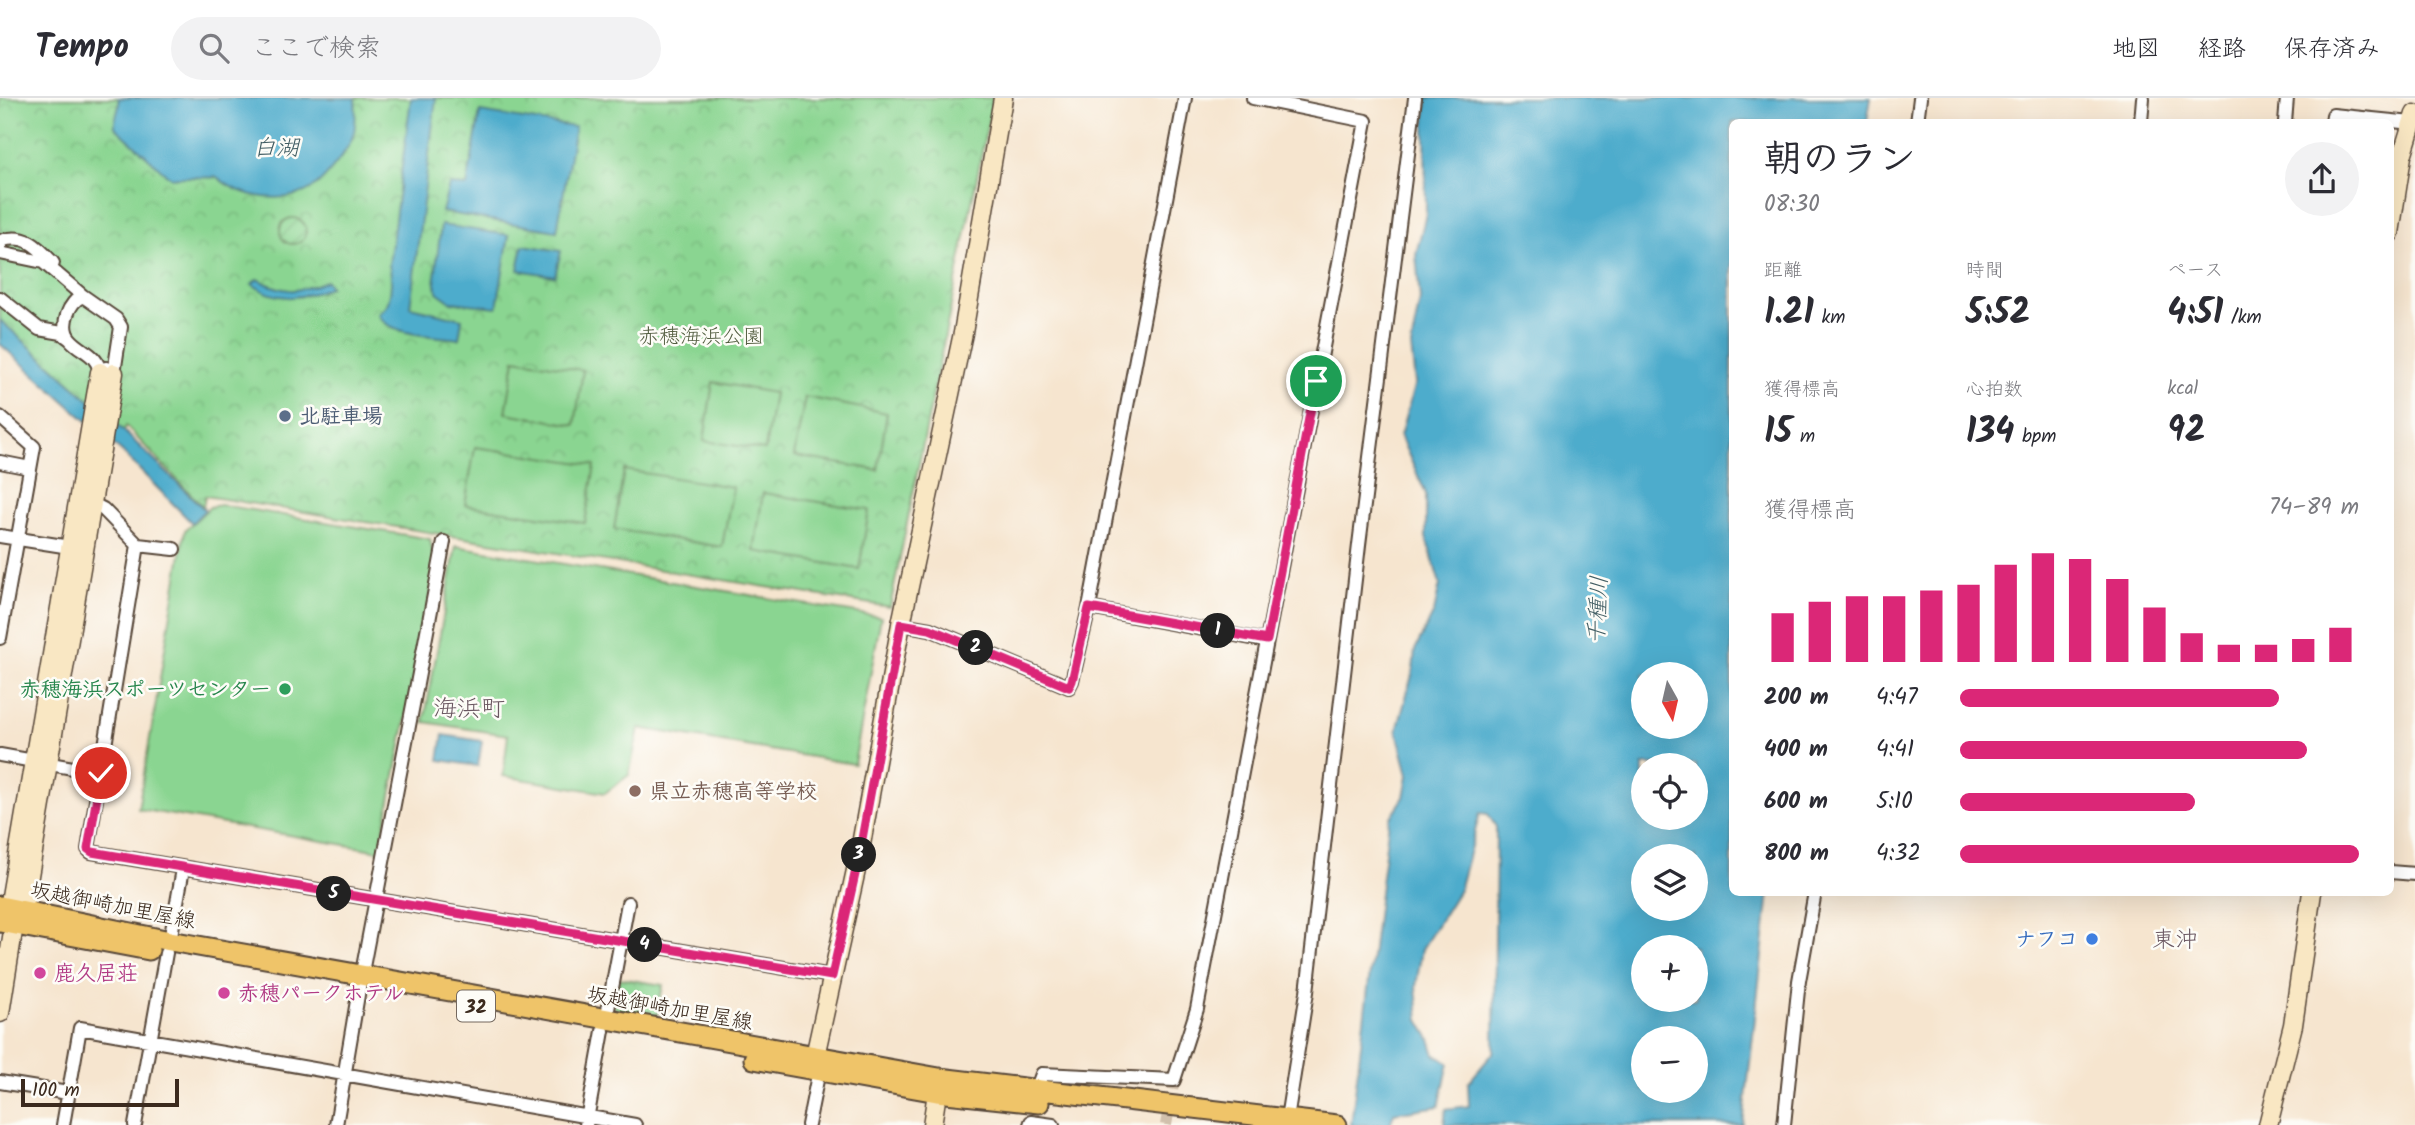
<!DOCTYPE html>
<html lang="ja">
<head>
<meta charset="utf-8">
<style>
  body { margin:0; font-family:Kalam,"Klee One",sans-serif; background:#f2f2f3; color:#2b2b33; height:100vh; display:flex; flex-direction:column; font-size:26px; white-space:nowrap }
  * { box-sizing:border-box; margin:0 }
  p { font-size:23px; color:#7c7c81 }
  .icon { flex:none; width:38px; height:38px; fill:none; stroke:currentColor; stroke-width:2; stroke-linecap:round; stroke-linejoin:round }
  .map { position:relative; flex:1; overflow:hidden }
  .drawer { position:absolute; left:1729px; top:21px; width:665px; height:777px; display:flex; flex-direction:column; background:#fff; border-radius:10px; box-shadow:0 7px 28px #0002 }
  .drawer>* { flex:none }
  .needle { width:46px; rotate:172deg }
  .controls { position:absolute; left:1631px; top:564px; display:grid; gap:14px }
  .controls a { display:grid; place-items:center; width:77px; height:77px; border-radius:50%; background:#fff; box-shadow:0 7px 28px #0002; font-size:35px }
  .scale { position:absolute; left:21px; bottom:18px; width:158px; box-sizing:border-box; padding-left:7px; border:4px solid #3b2a1e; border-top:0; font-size:19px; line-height:24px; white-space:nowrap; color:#3b2a1e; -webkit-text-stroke:5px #fdfcf7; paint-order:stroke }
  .pin { position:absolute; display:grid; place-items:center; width:60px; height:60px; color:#fff; margin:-30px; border:4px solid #fff; border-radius:50%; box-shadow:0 2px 7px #0007 }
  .km { position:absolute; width:35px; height:35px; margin:-18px; border-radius:50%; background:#222; color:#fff; font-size:19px; line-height:35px; text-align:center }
  .round { display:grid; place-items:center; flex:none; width:74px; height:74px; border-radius:37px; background:#f2f2f3 }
  .summary { display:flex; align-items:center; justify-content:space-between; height:119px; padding:0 35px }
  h1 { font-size:38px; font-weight:600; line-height:52px }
  .figures { display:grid; grid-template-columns:repeat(3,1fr); gap:10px; height:119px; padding:7px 35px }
  .figures div { display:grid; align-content:center }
  .figures b { font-size:35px; font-weight:600 }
  .figures small { font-size:19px; font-weight:400 }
  .figures p { font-size:19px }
  .chart { height:196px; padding:14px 35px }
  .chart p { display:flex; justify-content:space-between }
  .chart svg { width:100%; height:126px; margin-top:7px; stroke:#db2777; stroke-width:6 }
  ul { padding:0 35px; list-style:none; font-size:23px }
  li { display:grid; grid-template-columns:112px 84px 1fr; align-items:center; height:52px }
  li i { height:18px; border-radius:9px; background:#db2777 }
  header { display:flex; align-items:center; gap:42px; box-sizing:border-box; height:98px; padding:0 35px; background:#fff; border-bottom:2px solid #e1e1e2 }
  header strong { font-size:33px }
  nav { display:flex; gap:38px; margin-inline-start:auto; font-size:24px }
  .search { width:490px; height:63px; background:#f2f2f3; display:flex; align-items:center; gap:18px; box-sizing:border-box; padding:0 24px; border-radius:38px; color:#7c7c81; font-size:26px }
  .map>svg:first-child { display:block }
  .grass { fill:url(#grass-tufts); stroke:#628058; stroke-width:2 }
  .park { fill:url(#park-crowns); stroke:#628058; stroke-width:2 }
  .garden { fill:url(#garden-furrows); stroke:#628058; stroke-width:2 }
  .pitch { fill:#8ad591; stroke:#628058; stroke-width:2 }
  .water { fill:#4daccc; stroke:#446b75; stroke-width:2; fill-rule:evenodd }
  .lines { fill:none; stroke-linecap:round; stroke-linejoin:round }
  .street-tunnel { stroke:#d1c0ac; stroke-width:12; stroke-dasharray:12 6; stroke-linecap:butt }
  .street-casing { stroke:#574639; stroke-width:16 }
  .secondary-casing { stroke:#574639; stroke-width:21 }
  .primary-casing { stroke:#574639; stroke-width:23 }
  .street { stroke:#fff; stroke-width:12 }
  .secondary { stroke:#f9e7c3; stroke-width:18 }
  .primary { stroke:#efc469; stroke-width:19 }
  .route-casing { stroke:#fff; stroke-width:14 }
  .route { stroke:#db2777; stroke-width:9 }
  .service-dot { fill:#5c6f8a; stroke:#fdfcf7; stroke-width:2.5 }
  .leisure-dot { fill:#2e9e5b; stroke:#fdfcf7; stroke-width:2.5 }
  .education-dot { fill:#8d6e63; stroke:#fdfcf7; stroke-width:2.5 }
  .shop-dot { fill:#3f7fe0; stroke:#fdfcf7; stroke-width:2.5 }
  .hotel-dot { fill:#d1479c; stroke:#fdfcf7; stroke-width:2.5 }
  .labels { text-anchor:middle; stroke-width:5; stroke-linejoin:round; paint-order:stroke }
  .shield { fill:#fdfcf7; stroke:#75695f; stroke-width:2 }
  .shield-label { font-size:19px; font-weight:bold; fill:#3b2a1e }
  .park-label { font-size:21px; fill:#535d40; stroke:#fdfcf7 }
  .service-label { font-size:21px; font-weight:bold; fill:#4e5e75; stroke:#fdfcf7; text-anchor:start }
  .leisure-label { font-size:21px; font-weight:bold; fill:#27864d; stroke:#fdfcf7; text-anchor:end }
  .education-label { font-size:21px; font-weight:bold; fill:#785e54; stroke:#fdfcf7; text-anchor:start }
  .street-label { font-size:21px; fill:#3b2a1e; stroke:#fdfcf7 }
  .shop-label { font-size:21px; font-weight:bold; fill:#366cbe; stroke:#fdfcf7; text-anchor:end }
  .hotel-label { font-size:21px; font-weight:bold; fill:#b23c85; stroke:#fdfcf7; text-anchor:start }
  .water-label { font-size:23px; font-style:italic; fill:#425e64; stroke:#fdfcf7 }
  .neighbourhood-label { font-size:23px; fill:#6b5862; stroke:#fdfcf7 }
  .quarter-label { font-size:24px; fill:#6b5862; stroke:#fdfcf7 }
</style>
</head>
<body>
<header>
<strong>Tempo</strong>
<div class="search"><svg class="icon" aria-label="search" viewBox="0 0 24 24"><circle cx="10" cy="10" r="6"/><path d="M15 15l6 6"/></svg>ここで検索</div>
<nav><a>地図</a><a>経路</a><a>保存済み</a></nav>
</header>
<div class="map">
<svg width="2415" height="1027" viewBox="0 0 2415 1027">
  <defs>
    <pattern id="grass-tufts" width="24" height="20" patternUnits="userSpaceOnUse" patternTransform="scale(1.75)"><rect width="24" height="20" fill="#8ad591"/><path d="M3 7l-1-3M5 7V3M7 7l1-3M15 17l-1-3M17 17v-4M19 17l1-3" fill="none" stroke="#78b77d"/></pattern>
    <pattern id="park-crowns" width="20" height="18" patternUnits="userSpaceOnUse" patternTransform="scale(1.75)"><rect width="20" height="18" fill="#8ad591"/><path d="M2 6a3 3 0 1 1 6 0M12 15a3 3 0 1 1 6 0" fill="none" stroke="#78b77d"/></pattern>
    <pattern id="garden-furrows" width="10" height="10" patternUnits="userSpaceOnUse" patternTransform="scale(1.75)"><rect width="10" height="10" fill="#8ad591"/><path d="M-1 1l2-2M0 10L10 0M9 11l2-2" fill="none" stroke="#78b77d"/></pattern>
  </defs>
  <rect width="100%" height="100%" fill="#fdfcf7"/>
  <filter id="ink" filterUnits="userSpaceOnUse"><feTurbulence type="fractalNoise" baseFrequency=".0143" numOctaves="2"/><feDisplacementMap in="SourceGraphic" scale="14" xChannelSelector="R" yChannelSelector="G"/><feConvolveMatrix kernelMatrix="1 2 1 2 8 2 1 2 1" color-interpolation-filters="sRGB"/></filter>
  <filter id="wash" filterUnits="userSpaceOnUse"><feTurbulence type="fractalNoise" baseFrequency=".00686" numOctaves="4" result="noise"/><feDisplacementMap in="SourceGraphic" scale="28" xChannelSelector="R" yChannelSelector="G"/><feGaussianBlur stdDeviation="1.57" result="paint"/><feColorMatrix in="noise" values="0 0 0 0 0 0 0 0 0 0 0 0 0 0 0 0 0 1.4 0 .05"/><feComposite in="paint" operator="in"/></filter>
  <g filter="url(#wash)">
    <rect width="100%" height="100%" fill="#f6e5cf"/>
    <path class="grass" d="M619,880L663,887L657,919L613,911Z"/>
    <path class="park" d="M0,0H993L890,509L205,398L203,409L126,328L124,333L0,222Z"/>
    <path class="garden" d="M280 133a13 13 0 1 1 26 0a13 13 0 1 1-26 0Z"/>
    <path class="pitch" d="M515,261L583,272L575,327L506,315Z
      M713,284L774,295L765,352L704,343Z
      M805,299L887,315L878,372L794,358Z
      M475,349L595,367L585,425L465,407Z
      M624,372L733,389L722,449L614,431Z
      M763,395L869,412L859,471L754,453Z
      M221,407L430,441L436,470L380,753L138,711L185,432L210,409Z
      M456,448L881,519L854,666L639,630L629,677L605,695L503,678L508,637L424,624Z"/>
    <path class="water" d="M118,0H355C356,13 357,31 351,43C345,55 325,82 314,89C285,108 241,100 217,79C201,81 187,77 172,80L167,77L115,29C113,18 122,12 118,0Z
      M411,0H436L410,209L462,221L459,241C438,238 387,238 378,216C381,213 384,211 386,208C392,199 392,176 389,167Z
      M1427,0H1871L1867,24H1732V794L1769,795L1743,1027H1444L1446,1011L1469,1008L1468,985L1494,954L1496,729L1488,716L1480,715L1459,792L1422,851L1416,888L1419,922L1430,941L1435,957L1449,965L1439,1008L1394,1015L1390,1027H1351L1389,722L1404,699L1408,677L1397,633L1413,573L1415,552L1434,514L1440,486L1426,439V396L1400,338L1415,285L1411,248L1420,202L1416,156L1426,116L1425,24ZM1643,576H1696V628H1643ZM1643,667H1696V719H1643ZM1643,758H1696V810H1643ZM1643,849H1696V901H1643ZM1643,940H1696V992H1643Z
      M480,14L575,29L557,133L442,114L449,87L467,88Z
      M441,127L509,137L497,209L451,204L437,194L435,179Z
      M523,147L561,153L555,178L518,172Z
      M257,181C286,196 296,195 326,183L330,189C303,201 277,205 252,186Z
      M0,222L124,333L205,412L192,425L123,355L0,246Z
      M443,637L482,643L478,668L439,662Z"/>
  </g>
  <g filter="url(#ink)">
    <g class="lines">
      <path class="street-tunnel" d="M1166,1027L1174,982"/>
      <g class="street-casing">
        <path id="street" d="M1917,24L1920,0
          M2141,24L2143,0
          M2285,24L2287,0
          M2332,24L2333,17L2412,25
          M0,147L3,142C27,136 38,149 53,165
          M0,155L43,164L83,198L116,221L121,229L114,275
          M83,198C69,203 59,228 70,241C81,254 97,255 100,274L106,270
          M0,200L39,231L62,235L70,241
          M0,319L34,349L0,540
          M0,364L30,370
          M87,403L103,411L138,447L88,751L91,754L832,878
          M0,438L76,450
          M138,447L174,451
          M1089,510L1267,543
          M901,526L930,531L1069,589L1072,583L1089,510L1185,0
          M0,657L101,675
          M2390,774L2415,776
          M170,843L183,771
          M606,922L628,805
          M0,984L68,995
          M1036,992L1042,976L1174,982L1197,911L1366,23L1253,0
          M63,1027L80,930L635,1027
          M135,1027L166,855
          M336,1027L360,885L444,444
          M586,1027L603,933
          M808,1027L819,972
          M1030,1027L1031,1024L1053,1027
          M1286,1027L1307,894L1359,447L1415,0
          M1784,1027L1799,883L1815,794"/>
      </g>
      <g class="secondary-casing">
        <path id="secondary" d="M2390,135L2402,58L2415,16
          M17,822L23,813L114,275
          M0,915L14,827L9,810L100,274
          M818,969L815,958L858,763L901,526L963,235L1003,0
          M932,1027L939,982
          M2268,1027L2293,927L2312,794"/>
      </g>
      <g class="primary-casing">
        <path id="primary" d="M0,808L170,843L939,980L1337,1027
          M0,824L149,852
          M754,961L937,994L1039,1005"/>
      </g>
      <use href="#street" class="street"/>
      <use href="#secondary" class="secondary"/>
      <use href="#primary" class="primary"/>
    </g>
  </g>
  <g class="lines" filter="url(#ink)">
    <g class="route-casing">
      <path id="route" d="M101,675L88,751L92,754L832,878L858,763L901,526L930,531L1069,589L1072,583L1089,510L1267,542L1316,283"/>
    </g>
    <use href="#route" class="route"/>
  </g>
  <circle class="service-dot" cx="285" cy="318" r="7"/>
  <circle class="leisure-dot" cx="285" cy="591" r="7"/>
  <circle class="education-dot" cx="635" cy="693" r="7"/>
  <circle class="shop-dot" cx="2092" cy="841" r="7"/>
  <g class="hotel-dot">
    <circle cx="40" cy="875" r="7"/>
    <circle cx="224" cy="895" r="7"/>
  </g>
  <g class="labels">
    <rect class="shield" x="457" y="892.5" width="38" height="31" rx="5"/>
    <g class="shield-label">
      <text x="476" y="915">32</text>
    </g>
    <g class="park-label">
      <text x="701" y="245">赤穂海浜公園</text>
    </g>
    <g class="service-label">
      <text x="299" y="325">北駐車場</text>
    </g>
    <g class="leisure-label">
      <text x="271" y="598">赤穂海浜スポーツセンター</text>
    </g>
    <g class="education-label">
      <text x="649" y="700">県立赤穂高等学校</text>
    </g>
    <g class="street-label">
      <text transform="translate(113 807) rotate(11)" y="7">坂越御崎加里屋線</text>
      <text transform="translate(670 910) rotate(10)" y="7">坂越御崎加里屋線</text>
    </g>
    <g class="shop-label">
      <text x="2078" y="848">ナフコ</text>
    </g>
    <g class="hotel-label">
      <text x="54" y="882">鹿久居荘</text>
      <text x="238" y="902">赤穂パークホテル</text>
    </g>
    <g class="water-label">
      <text x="276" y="57">白湖</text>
      <text transform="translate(1597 512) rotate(-87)" y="8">千種川</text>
    </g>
    <g class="neighbourhood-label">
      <text x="2175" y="849">東沖</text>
    </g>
    <g class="quarter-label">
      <text x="469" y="618">海浜町</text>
    </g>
  </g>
</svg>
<div class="controls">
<a><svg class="needle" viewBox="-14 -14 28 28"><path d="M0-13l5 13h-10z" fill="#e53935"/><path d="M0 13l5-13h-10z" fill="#7c7c81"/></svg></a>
<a><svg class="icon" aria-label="locate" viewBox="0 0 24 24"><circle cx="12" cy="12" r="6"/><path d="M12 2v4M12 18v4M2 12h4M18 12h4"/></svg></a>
<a><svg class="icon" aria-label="layers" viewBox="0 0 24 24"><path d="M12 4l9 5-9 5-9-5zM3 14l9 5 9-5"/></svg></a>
<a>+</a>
<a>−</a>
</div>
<div class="scale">100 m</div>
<div class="pin" style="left:1316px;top:283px;background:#1e9e55"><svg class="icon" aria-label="arrive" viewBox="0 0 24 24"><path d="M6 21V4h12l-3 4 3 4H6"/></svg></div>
<div class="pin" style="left:101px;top:675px;background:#d93025"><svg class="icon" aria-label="check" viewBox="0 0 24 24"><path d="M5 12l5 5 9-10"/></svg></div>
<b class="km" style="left:1218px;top:533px">1</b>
<b class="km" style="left:976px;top:550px">2</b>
<b class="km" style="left:859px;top:757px">3</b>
<b class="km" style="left:645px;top:847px">4</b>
<b class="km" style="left:334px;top:796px">5</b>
<section class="drawer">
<div class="summary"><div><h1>朝のラン</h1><p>08:30</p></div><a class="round"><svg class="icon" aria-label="share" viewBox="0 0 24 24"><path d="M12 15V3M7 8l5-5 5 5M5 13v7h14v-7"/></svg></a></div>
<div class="figures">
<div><p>距離</p><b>1.21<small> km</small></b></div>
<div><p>時間</p><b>5:52</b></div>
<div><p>ペース</p><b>4:51<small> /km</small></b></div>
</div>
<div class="figures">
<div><p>獲得標高</p><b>15<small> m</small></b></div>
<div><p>心拍数</p><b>134<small> bpm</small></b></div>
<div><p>kcal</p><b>92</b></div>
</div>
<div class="chart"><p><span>獲得標高</span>74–89 m</p>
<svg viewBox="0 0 160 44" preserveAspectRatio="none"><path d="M5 44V27M15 44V23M25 44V21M35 44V21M45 44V19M55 44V17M65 44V10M75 44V6M85 44V8M95 44V15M105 44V25M115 44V34M125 44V38M135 44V38M145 44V36M155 44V32"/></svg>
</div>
<ul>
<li><b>200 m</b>4:47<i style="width:80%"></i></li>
<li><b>400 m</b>4:41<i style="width:87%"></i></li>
<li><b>600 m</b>5:10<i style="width:59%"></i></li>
<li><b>800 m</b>4:32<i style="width:100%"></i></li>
</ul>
</section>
</div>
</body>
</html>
